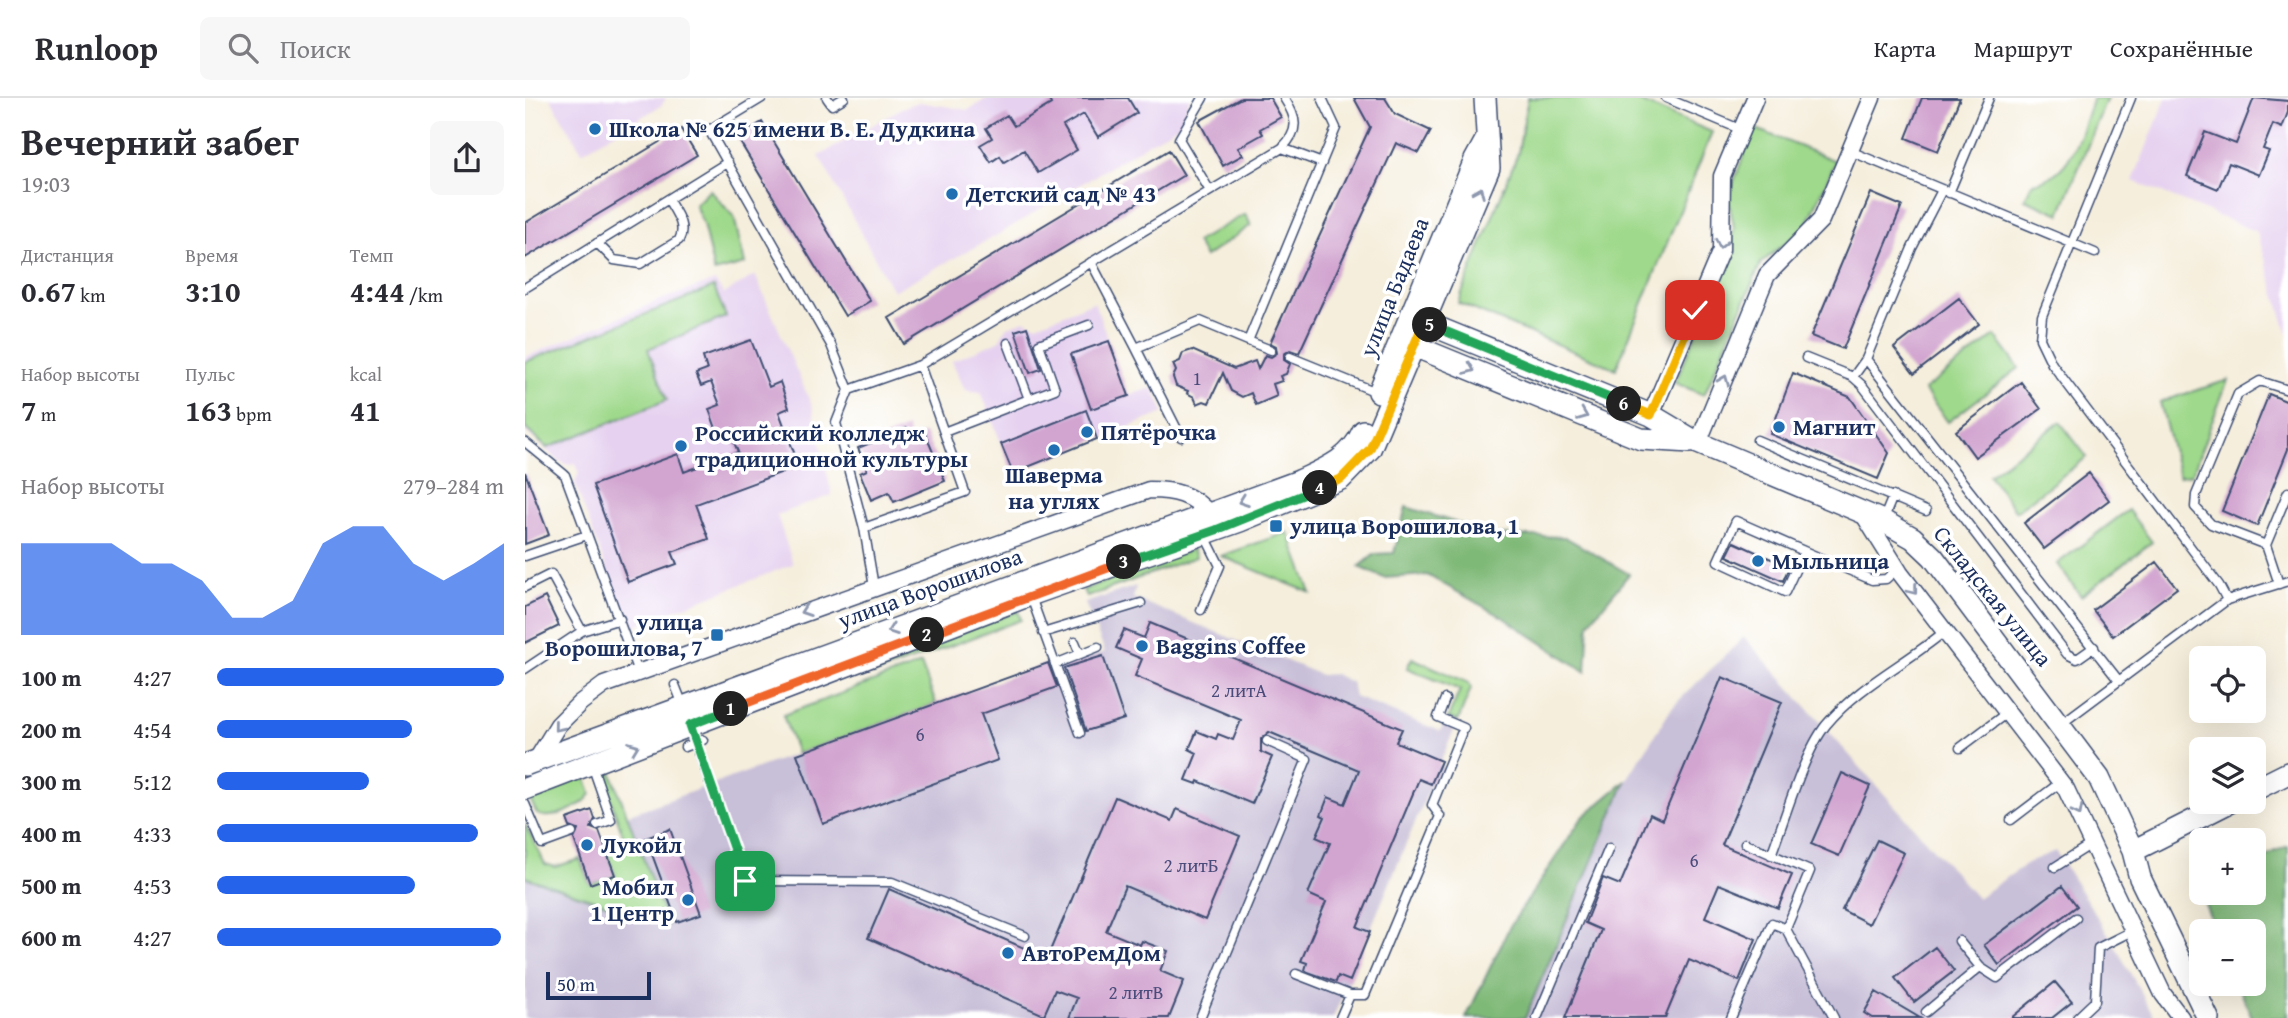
<!DOCTYPE html>
<html lang="ru">
<head>
<meta charset="utf-8">
<style>
  body { margin:0; font-family:"Gentium Book Plus",serif; background:#f7f7f7; color:#2b2b33; height:100vh; display:flex; flex-direction:column; font-size:26px; white-space:nowrap }
  * { box-sizing:border-box; margin:0 }
  p { font-size:23px; color:#7c7c81 }
  .icon { flex:none; width:38px; height:38px; fill:none; stroke:currentColor; stroke-width:2; stroke-linecap:round; stroke-linejoin:round }
  .map { position:relative; flex:1; overflow:hidden }
  .panel { display:flex; flex-direction:column; background:#fff; width:525px }
  .panel>* { flex:none }
  .controls { position:absolute; left:1664px; top:548px; display:grid; gap:14px }
  .controls a { display:grid; place-items:center; width:77px; height:77px; border-radius:10px; background:#fff; box-shadow:0 7px 28px #0002; font-size:35px }
  .scale { position:absolute; left:21px; bottom:18px; width:105px; box-sizing:border-box; padding-left:7px; border:4px solid #1b2f5e; border-top:0; font-size:19px; line-height:24px; white-space:nowrap; color:#1b2f5e; -webkit-text-stroke:5px #fff; paint-order:stroke }
  .pin { position:absolute; display:grid; place-items:center; width:60px; height:60px; color:#fff; margin:-30px; border-radius:14px; box-shadow:0 4px 10px #0006 }
  .km { position:absolute; width:35px; height:35px; margin:-18px; border-radius:50%; background:#222; color:#fff; font-size:19px; line-height:35px; text-align:center }
  .round { display:grid; place-items:center; flex:none; width:74px; height:74px; border-radius:10px; background:#f7f7f7 }
  .headline { display:flex; align-items:center; justify-content:space-between; height:119px; padding:0 21px }
  h1 { font-size:38px; font-weight:800; line-height:52px }
  .figures { display:grid; grid-template-columns:repeat(3,1fr); gap:10px; height:119px; padding:7px 21px }
  .figures div { display:grid; align-content:center }
  .figures b { font-size:30px; font-weight:800 }
  .figures small { font-size:19px; font-weight:400 }
  .figures p { font-size:19px }
  .chart { height:196px; padding:14px 21px }
  .chart p { display:flex; justify-content:space-between }
  .chart svg { width:100%; height:126px; margin-top:7px; fill:#2563eb; opacity:.7 }
  ul { padding:0 21px; list-style:none; font-size:23px }
  li { display:grid; grid-template-columns:112px 84px 1fr; align-items:center; height:52px }
  li i { height:18px; border-radius:9px; background:#2563eb }
  header { display:flex; align-items:center; gap:42px; box-sizing:border-box; height:98px; padding:0 35px; background:#fff; border-bottom:2px solid #e1e1e2 }
  header strong { font-size:33px }
  nav { display:flex; gap:38px; margin-inline-start:auto; font-size:24px }
  .search { width:490px; height:63px; background:#f7f7f7; display:flex; align-items:center; gap:18px; box-sizing:border-box; padding:0 24px; border-radius:10px; color:#7c7c81; font-size:26px }
  main { display:flex; flex:1; min-height:0 }
  .map>svg:first-child { display:block }
  .built { fill:#e6d2f0 }
  .industrial { fill:#c8bfd8 }
  .green { fill:#9fd98b; stroke:#5d8474; stroke-width:2 }
  .forest { fill:#7fb977; stroke:#4d746a; stroke-width:2 }
  .building { fill:#d2a5d0 }
  .lines { fill:none; stroke-linecap:round; stroke-linejoin:round }
  .service-casing { stroke:#3c4c71; stroke-width:11 }
  .minor-casing { stroke:#3c4c71; stroke-width:19 }
  .tertiary-casing { stroke:#3c4c71; stroke-width:24 }
  .service { stroke:#fff; stroke-width:8 }
  .minor { stroke:#fff; stroke-width:16 }
  .tertiary { stroke:#fff; stroke-width:21 }
  .oneway { stroke:#8d97ae }
  .split-1-casing { stroke:#fff; stroke-width:14 }
  .split-2-casing { stroke:#fff; stroke-width:14 }
  .split-3-casing { stroke:#fff; stroke-width:14 }
  .split-4-casing { stroke:#fff; stroke-width:14 }
  .split-5-casing { stroke:#fff; stroke-width:14 }
  .split-6-casing { stroke:#fff; stroke-width:14 }
  .split-7-casing { stroke:#fff; stroke-width:14 }
  .split-1 { stroke:#22a559; stroke-width:9 }
  .split-2 { stroke:#f0652b; stroke-width:9 }
  .split-3 { stroke:#f0652b; stroke-width:9 }
  .split-4 { stroke:#22a559; stroke-width:9 }
  .split-5 { stroke:#f5b400; stroke-width:9 }
  .split-6 { stroke:#22a559; stroke-width:9 }
  .split-7 { stroke:#f5b400; stroke-width:9 }
  .poi-dot { fill:#1f6fb2; stroke:#fff; stroke-width:2.5 }
  .labels { text-anchor:middle; stroke-width:7; stroke-linejoin:round; paint-order:stroke }
  .number-label { font-size:19px; fill:#494c7a }
  .poi-label { font-size:23px; font-weight:bold; fill:#1b2f5e; stroke:#fff; text-anchor:start }
  .street-label { font-size:23px; fill:#1b2f5e; stroke:#fff }
</style>
</head>
<body>
<header>
<strong>Runloop</strong>
<div class="search"><svg class="icon" aria-label="search" viewBox="0 0 24 24"><circle cx="10" cy="10" r="6"/><path d="M15 15l6 6"/></svg>Поиск</div>
<nav><a>Карта</a><a>Маршрут</a><a>Сохранённые</a></nav>
</header>
<main>
<section class="panel">
<div class="headline"><div><h1>Вечерний забег</h1><p>19:03</p></div><a class="round"><svg class="icon" aria-label="share" viewBox="0 0 24 24"><path d="M12 15V3M7 8l5-5 5 5M5 13v7h14v-7"/></svg></a></div>
<div class="figures">
<div><p>Дистанция</p><b>0.67<small> km</small></b></div>
<div><p>Время</p><b>3:10</b></div>
<div><p>Темп</p><b>4:44<small> /km</small></b></div>
</div>
<div class="figures">
<div><p>Набор высоты</p><b>7<small> m</small></b></div>
<div><p>Пульс</p><b>163<small> bpm</small></b></div>
<div><p>kcal</p><b>41</b></div>
</div>
<div class="chart"><p><span>Набор высоты</span>279–284 m</p>
<svg viewBox="0 0 160 44" preserveAspectRatio="none"><path d="M0 44V12L10 12L20 12L30 12L40 19L50 19L60 25L70 38L80 38L90 32L100 12L110 6L120 6L130 19L140 25L150 19L160 12V44z"/></svg>
</div>
<ul>
<li><b>100 m</b>4:27<i style="width:100%"></i></li>
<li><b>200 m</b>4:54<i style="width:68%"></i></li>
<li><b>300 m</b>5:12<i style="width:53%"></i></li>
<li><b>400 m</b>4:33<i style="width:91%"></i></li>
<li><b>500 m</b>4:53<i style="width:69%"></i></li>
<li><b>600 m</b>4:27<i style="width:99%"></i></li>
</ul>
</section>
<div class="map">
<svg width="1763" height="920" viewBox="0 0 1763 920">
  <rect width="100%" height="100%" fill="#fff"/>
  <filter id="ink" filterUnits="userSpaceOnUse"><feTurbulence type="fractalNoise" baseFrequency=".0143" numOctaves="2"/><feDisplacementMap in="SourceGraphic" scale="14" xChannelSelector="R" yChannelSelector="G"/><feConvolveMatrix kernelMatrix="1 2 1 2 8 2 1 2 1" color-interpolation-filters="sRGB"/></filter>
  <filter id="wash" filterUnits="userSpaceOnUse"><feTurbulence type="fractalNoise" baseFrequency=".00686" numOctaves="4" result="noise"/><feDisplacementMap in="SourceGraphic" scale="28" xChannelSelector="R" yChannelSelector="G"/><feGaussianBlur stdDeviation="1.57" result="paint"/><feColorMatrix in="noise" values="0 0 0 0 0 0 0 0 0 0 0 0 0 0 0 0 0 1.4 0 .05"/><feComposite in="paint" operator="in"/></filter>
  <g filter="url(#wash)">
    <rect width="100%" height="100%" fill="#f5eedc"/>
    <path class="built" d="M25,0H141L137,7L57,54Z
      M463,0H665L655,26L476,135L368,193L294,58L377,10L394,4L443,12Z
      M1641,0H1763V237L1732,134L1608,83Z
      M230,177L287,308L307,397L252,417L268,466L109,528L103,512L94,505L50,385L54,374L50,364L44,367L34,363L0,333V259L135,202L190,183L199,196Z
      M569,204L604,297L628,290L639,315L488,375L456,294L440,292L427,263L474,243L481,230L499,222L512,227Z"/>
    <path class="industrial" d="M611,488L608,500L796,577L809,576L826,584L830,599L915,633L923,620L933,623L914,667L921,671L915,684L908,682L808,920H0V779L143,826L102,717L523,565L526,572L580,554L560,505Z
      M1219,539L1452,800L1506,763L1530,753L1587,842L1630,920H995L1101,683L1148,608Z"/>
    <path class="green" d="M1003,0H1106L1187,34L1091,271L933,205L993,55Z
      M1568,0H1582L1535,116L1500,101L1507,85C1549,78 1554,36 1568,0Z
      M1229,30L1311,63L1281,129L1236,165L1179,297L1150,285L1206,153L1209,129L1203,99Z
      M185,92L209,119L220,166L189,174L178,126L170,107Z
      M720,116L726,127L680,159L671,144Z
      M189,189L201,219L123,251L142,302L22,350L0,330V264Z
      M1470,238L1494,270L1423,324L1399,292Z
      M1703,282L1667,376L1654,378L1635,304Z
      M1535,324L1562,359L1491,413L1464,377Z
      M1603,412L1627,444L1556,498L1532,466Z
      M763,434L786,495L696,458Z
      M668,451L671,459L562,499L558,492Z
      M493,513L496,522L347,577L343,568Z
      M887,560L944,585L946,590L933,623L923,620L935,592L882,570Z
      M396,566L411,606L272,656L258,617Z
      M82,663L143,827L0,779V726L20,766L30,769L55,761L65,786L90,777L83,758L75,754L95,745L98,737L75,671Z
      M59,674L66,696C59,708 25,724 12,716L4,699Z"/>
    <path class="forest" d="M881,409L970,437L1040,439L1104,476L1064,525L1061,574L981,521L902,477L859,480L834,469L850,456L869,455Z
      M1101,683L1000,920H941L984,830L1057,720Z
      M1763,748V920H1727L1713,886H1729V833H1691L1677,799L1699,795L1729,794V769L1746,755Z"/>
    <g id="blocks">
      <path class="building" d="M523,0H603L612,15L573,39L559,16L538,28L552,52L513,75L499,52L479,64L475,58L466,64L455,47L467,40L461,30L482,17L489,28L526,6Z
        M716,0H745L756,19L735,31L738,36L713,50L718,57L698,68L674,23Z
        M829,0H860L870,16L906,33L894,55L871,45L774,255L765,252L759,256V262L765,266L761,276L755,278L757,283L748,286L752,298L731,307L726,295L717,299L706,293L698,275L684,305L679,303L672,306L669,299L662,295L663,293L651,288L648,279L651,273L648,266L655,263L658,255L667,252L709,271L730,263L733,271L740,257L746,259L752,255L751,248L745,245L845,29Z
        M1397,0H1435L1413,53L1381,40Z
        M1729,0L1763,3V14L1757,30L1748,26L1738,51L1744,53L1734,77L1704,65L1693,91L1662,78L1680,34L1711,46Z
        M237,24L345,203L320,218L212,39Z
        M156,31L172,57L0,160V125Z
        M644,52L659,77L379,246L364,220Z
        M1346,95L1377,108L1318,251L1286,238Z
        M1434,200L1454,226L1389,276L1369,250Z
        M502,229L516,271L505,275L490,233Z
        M226,242L244,289L255,284L264,310L254,314L274,368L171,406L184,441L147,454L152,466L103,484L68,387L153,356L159,374L213,354L204,332L193,336L184,311L195,307L186,284L176,288L171,276L182,272L178,259Z
        M584,243L604,298L566,311L546,256Z
        M1268,275L1325,299L1364,355L1353,381L1245,336Z
        M1496,284L1516,311L1450,359L1431,333Z
        M1744,296L1763,304V351L1732,428L1697,413Z
        M561,312L572,341L488,375L476,346Z
        M382,330L386,341L400,335L420,383L369,404L364,394L346,402L335,375L342,372L333,350Z
        M0,374L24,437L0,446Z
        M1564,375L1584,402L1519,451L1499,425Z
        M1209,444L1264,469L1258,483L1202,458Z
        M1632,464L1652,490L1588,538L1568,512Z
        M20,499L34,528L0,545V509Z
        M625,525L877,631L871,644L916,663L906,686L894,681L832,829L845,834L825,883L813,878L811,884L783,874L780,872L782,865L776,863L801,804L783,796L805,745L791,739L800,719L796,717L803,699L820,706L834,672L744,634L736,641V654L747,659L727,706L673,683L672,686L661,682L672,655L664,651L672,633L691,641L693,636L708,642L716,622L610,578L617,561L591,550L599,532L619,540Z
        M578,558L599,621L561,633L539,570Z
        M523,565L532,589L456,616L473,662L298,726L272,656Z
        M1197,579L1257,604L1197,747L1267,777L1253,810L1194,786L1180,819L1231,841L1214,883L1164,862L1140,920H1040L1076,832L1060,825L1078,780L1095,787L1125,716L1137,722Z
        M1317,675L1345,688L1314,758L1286,746Z
        M590,699L647,723L652,711L715,738L680,822L600,788L581,833L615,847L617,843L643,853L635,873L659,883L644,920H544L552,900L530,892L519,917L343,840L364,791L522,860Z
        M67,712L70,721L66,730L74,733L90,777L65,786L49,741L53,732L45,729L42,721Z
        M145,731L176,816L152,824L121,740Z
        M1352,742L1379,755L1344,826L1317,812Z
        M1537,788L1552,808L1474,867L1459,847Z
        M1410,849L1429,873L1389,904L1370,880Z
        M1530,884L1547,904L1527,920H1486Z
        M1351,894L1395,920H1347L1339,915Z"/>
    </g>
  </g>
  <g filter="url(#ink)">
    <use href="#blocks" fill-opacity="0" stroke="#3c4c71" stroke-width="2"/>
    <g class="lines">
      <g class="service-casing">
        <path id="service" d="M237,0L184,32L306,247L324,292L311,325L339,430L349,489
          M302,0L307,7L319,0
          M678,0L654,41L685,93
          M1141,0L1217,32
          M1606,0L1517,218L1515,241L1527,266L1694,487L1702,502
          M757,50C775,32 772,20 759,0
          M1325,53L1570,155
          M1417,92L1387,150L1341,261L1594,583
          M1424,95L1464,0
          M72,145L89,162L115,166L154,142C162,128 150,114 143,101
          M566,164L611,250
          M0,190L203,64
          M483,245L504,301
          M746,252L723,243L811,30L797,0
          M765,259L854,295
          M1281,260L1328,279L1337,287L1542,556L1552,561L1569,549
          M1328,279L1341,261
          M324,292L395,267L757,50L797,65
          M419,334L530,291L514,246L564,227
          M656,339L611,250L675,223L723,243
          M1232,342L1401,413
          M0,344L40,377L113,574
          M1359,420L1368,398
          M1211,423L1279,453L1260,494L1193,463Z
          M339,430L440,394L395,267
          M1741,447L1763,394
          M1279,453L1347,482L1361,481L1372,471
          M0,458L62,437
          M1754,486L1741,447L1686,426L1670,409L1671,397L1713,296L1735,283L1763,292
          M0,489L26,476L57,533L95,521
          M506,499L555,635
          M676,512L695,468L679,436
          M518,535L616,505
          M550,544L555,556
          M530,566L573,549
          M0,571L57,533
          M150,587L158,607
          M920,601L913,619L939,630
          M1536,626L1702,502L1763,483
          M165,629L220,783L367,784L500,838
          M160,649L178,642
          M1435,650L1483,614
          M67,667L86,722L72,727
          M0,706L17,746L47,735
          M1486,722L1536,684
          M1220,745L1285,773L1261,831L1309,920
          M1246,757C1260,721 1278,656 1301,627C1334,587 1381,566 1420,533
          M1530,769L1568,745
          M1434,843L1455,869
          M771,876L825,897H840L915,718L907,707L936,636
          M1401,914L1455,869L1472,880L1551,820
          M675,920L782,661L742,643
          M815,920L825,897
          M1012,920L1084,750
          M1206,920L1247,825L1261,831
          M1552,920L1570,903L1573,850L1607,833"/>
      </g>
      <g class="minor-casing">
        <path id="minor" d="M1126,317L1196,152L1197,78L1230,0
          M1173,345L1242,177L1296,122L1347,0
          M1337,414L1375,475L1541,691L1638,896L1656,920
          M11,663L33,627L55,605L79,587L624,392C649,392 668,396 684,416"/>
      </g>
      <g class="tertiary-casing">
        <path id="tertiary" d="M886,231L899,224L1126,317L1173,345L1358,423L1388,440L1408,459L1574,680L1608,753L1615,780L1683,920
          M882,238L889,248L1116,341L1166,344
          M854,294L950,62L961,42
          M0,667L774,383C800,371 826,361 838,333
          M0,691L505,497L715,423L816,381L845,351L964,70L960,0
          M1729,692L1763,675
          M1608,753L1705,704"/>
      </g>
      <use href="#service" class="service"/>
      <use href="#minor" class="minor"/>
      <use href="#tertiary" class="tertiary"/>
    </g>
    <defs><path id="oneway-chevron" d="M-2-3.5L2.5 0L-2 3.5" fill="none" stroke-width="1.6" stroke-linecap="round" stroke-linejoin="round" transform="scale(1.75)"/></defs>
    <g class="oneway">
      <use href="#oneway-chevron" transform="translate(954 94) rotate(-67)"/>
      <use href="#oneway-chevron" transform="translate(1196 146) rotate(102)"/>
      <use href="#oneway-chevron" transform="translate(945 271) rotate(22)"/>
      <use href="#oneway-chevron" transform="translate(1199 282) rotate(-68)"/>
      <use href="#oneway-chevron" transform="translate(1058 317) rotate(22)"/>
      <use href="#oneway-chevron" transform="translate(718 403) rotate(160)"/>
      <use href="#oneway-chevron" transform="translate(1388 492) rotate(52)"/>
      <use href="#oneway-chevron" transform="translate(280 513) rotate(161)"/>
      <use href="#oneway-chevron" transform="translate(367 532) rotate(160)"/>
      <use href="#oneway-chevron" transform="translate(33 629) rotate(129)"/>
      <use href="#oneway-chevron" transform="translate(109 649) rotate(-21)"/>
      <use href="#oneway-chevron" transform="translate(1553 713) rotate(63)"/>
    </g>
  </g>
  <g class="lines" filter="url(#ink)">
    <g class="split-1-casing">
      <path id="split-1" d="M206,611L165,627L220,783"/>
    </g>
    <g class="split-2-casing">
      <path id="split-2" d="M206,611L402,537"/>
    </g>
    <g class="split-3-casing">
      <path id="split-3" d="M402,537L599,464"/>
    </g>
    <g class="split-4-casing">
      <path id="split-4" d="M599,464L691,432L795,390"/>
    </g>
    <g class="split-5-casing">
      <path id="split-5" d="M795,390L816,381L845,351L899,224L905,227"/>
    </g>
    <g class="split-6-casing">
      <path id="split-6" d="M905,227L1099,306"/>
    </g>
    <g class="split-7-casing">
      <path id="split-7" d="M1099,306L1126,317L1170,212"/>
    </g>
    <use href="#split-1" class="split-1"/>
    <use href="#split-2" class="split-2"/>
    <use href="#split-3" class="split-3"/>
    <use href="#split-4" class="split-4"/>
    <use href="#split-5" class="split-5"/>
    <use href="#split-6" class="split-6"/>
    <use href="#split-7" class="split-7"/>
  </g>
  <g class="poi-dot">
    <circle cx="70" cy="31" r="7"/>
    <circle cx="427" cy="96" r="7"/>
    <circle cx="1254" cy="329" r="7"/>
    <circle cx="562" cy="334" r="7"/>
    <circle cx="156" cy="348" r="7"/>
    <circle cx="529" cy="352" r="7"/>
    <rect x="744" y="421" width="14" height="14" rx="3.5"/>
    <circle cx="1233" cy="463" r="7"/>
    <rect x="185" y="530" width="14" height="14" rx="3.5"/>
    <circle cx="617" cy="548" r="7"/>
    <circle cx="62" cy="747" r="7"/>
    <circle cx="163" cy="802" r="7"/>
    <circle cx="483" cy="855" r="7"/>
  </g>
  <g class="labels">
    <g class="number-label">
      <text x="672" y="287">1</text>
      <text x="714" y="599">2 литА</text>
      <text x="395" y="643">6</text>
      <text x="1169" y="769">6</text>
      <text x="666" y="774">2 литБ</text>
      <text x="611" y="901">2 литВ</text>
    </g>
    <g class="poi-label">
      <text x="84" y="39">Школа № 625 имени В. Е. Дудкина</text>
      <text x="441" y="104">Детский сад № 43</text>
      <text x="1268" y="337">Магнит</text>
      <text x="576" y="342">Пятёрочка</text>
      <text x="170" y="343">Российский колледж<tspan x="170" dy="26">традиционной культуры</tspan></text>
      <text x="529" y="385" text-anchor="middle">Шаверма<tspan x="529" dy="26">на углях</tspan></text>
      <text x="765" y="436">улица Ворошилова, 1</text>
      <text x="1247" y="471">Мыльница</text>
      <text x="178" y="532" text-anchor="end">улица<tspan x="178" dy="26">Ворошилова, 7</tspan></text>
      <text x="631" y="556">Baggins Coffee</text>
      <text x="76" y="755">Лукойл</text>
      <text x="149" y="797" text-anchor="end">Мобил<tspan x="149" dy="26">1 Центр</tspan></text>
      <text x="497" y="863">АвтоРемДом</text>
    </g>
    <g class="street-label">
      <text transform="translate(869 189) rotate(-68)" y="8">улица Бадаева</text>
      <text transform="translate(405 490) rotate(-20)" y="8">улица Ворошилова</text>
      <text transform="translate(1468 498) rotate(51)" y="8">Складская улица</text>
    </g>
  </g>
</svg>
<div class="controls">
<a><svg class="icon" aria-label="locate" viewBox="0 0 24 24"><circle cx="12" cy="12" r="6"/><path d="M12 2v4M12 18v4M2 12h4M18 12h4"/></svg></a>
<a><svg class="icon" aria-label="layers" viewBox="0 0 24 24"><path d="M12 4l9 5-9 5-9-5zM3 14l9 5 9-5"/></svg></a>
<a>+</a>
<a>−</a>
</div>
<div class="scale">50 m</div>
<div class="pin" style="left:220px;top:783px;background:#1e9e55"><svg class="icon" aria-label="arrive" viewBox="0 0 24 24"><path d="M6 21V4h12l-3 4 3 4H6"/></svg></div>
<div class="pin" style="left:1170px;top:212px;background:#d93025"><svg class="icon" aria-label="check" viewBox="0 0 24 24"><path d="M5 12l5 5 9-10"/></svg></div>
<b class="km" style="left:206px;top:611px">1</b>
<b class="km" style="left:402px;top:537px">2</b>
<b class="km" style="left:599px;top:464px">3</b>
<b class="km" style="left:795px;top:390px">4</b>
<b class="km" style="left:905px;top:227px">5</b>
<b class="km" style="left:1099px;top:306px">6</b>
</div>
</main>
</body>
</html>
